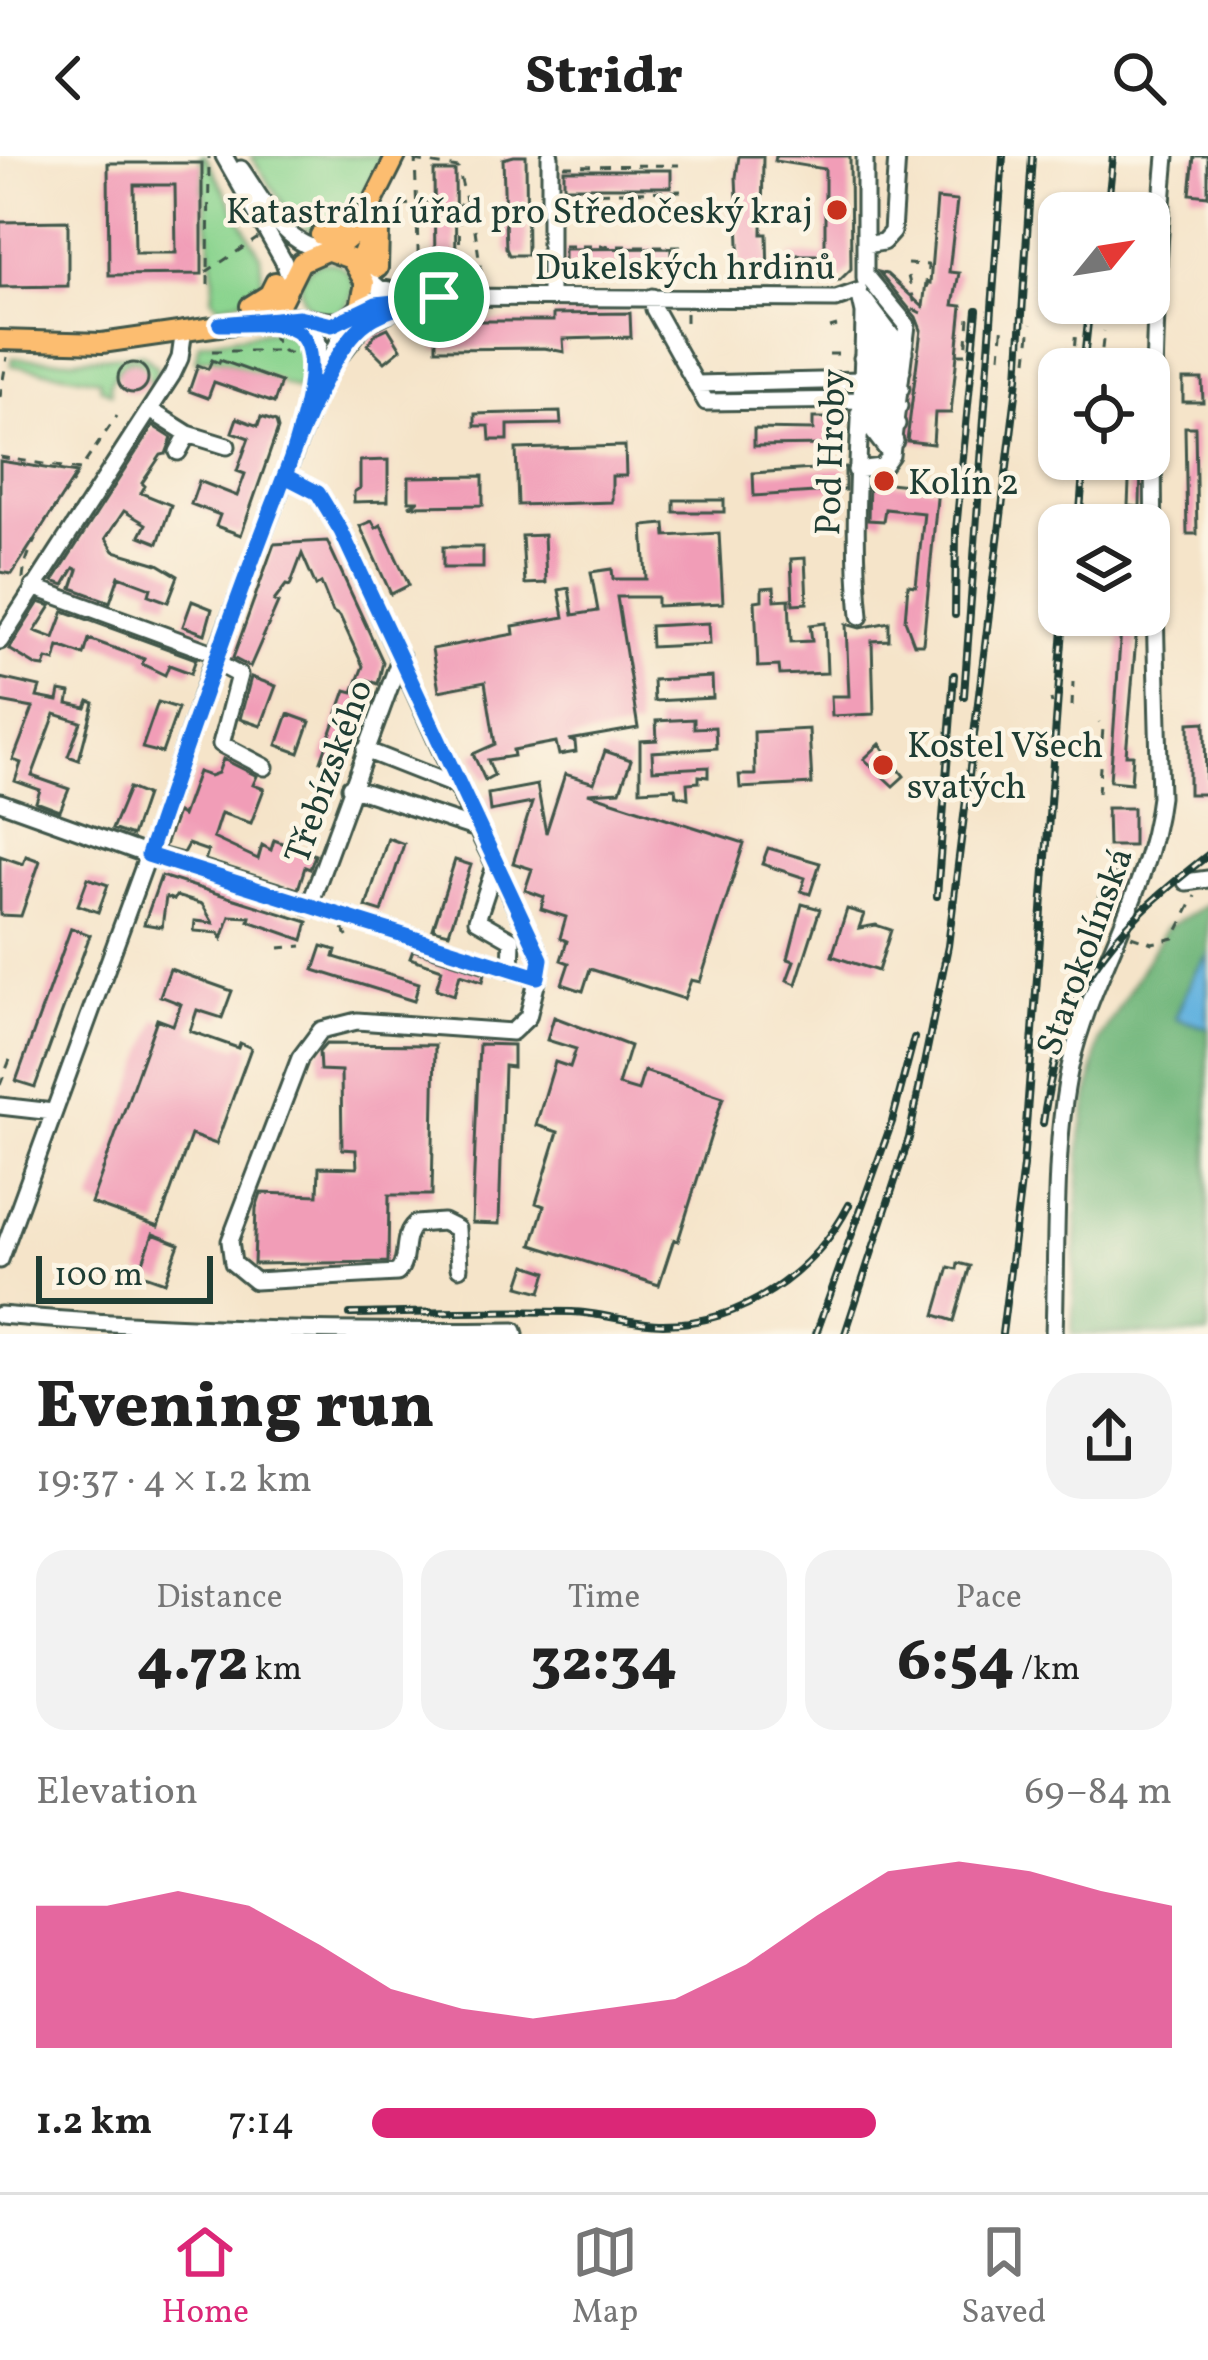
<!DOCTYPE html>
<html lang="en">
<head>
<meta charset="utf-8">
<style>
  body { margin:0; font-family:Vollkorn,serif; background:#f2f2f2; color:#222; height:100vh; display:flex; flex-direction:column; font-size:45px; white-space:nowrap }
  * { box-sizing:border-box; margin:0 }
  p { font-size:39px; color:#767676 }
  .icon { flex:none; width:66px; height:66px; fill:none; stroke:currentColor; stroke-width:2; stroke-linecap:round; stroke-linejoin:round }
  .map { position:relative; height:1178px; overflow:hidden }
  .drawer { display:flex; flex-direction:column; background:#fff; flex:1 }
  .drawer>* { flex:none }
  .needle { width:78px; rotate:60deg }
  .buttons { position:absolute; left:1038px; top:36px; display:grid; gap:24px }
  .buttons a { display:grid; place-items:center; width:132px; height:132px; border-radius:24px; background:#fff; box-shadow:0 3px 9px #0004; font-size:60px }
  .scale { position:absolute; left:36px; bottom:30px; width:177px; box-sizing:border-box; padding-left:12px; border:6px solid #1f3d34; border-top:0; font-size:33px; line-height:42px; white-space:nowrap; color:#1f3d34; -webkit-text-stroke:9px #fcf5e5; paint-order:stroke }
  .pin { position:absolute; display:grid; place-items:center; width:102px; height:102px; color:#fff; margin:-51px; border:6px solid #fff; border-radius:50%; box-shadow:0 3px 12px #0007 }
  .round { display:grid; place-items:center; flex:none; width:126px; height:126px; border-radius:36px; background:#f2f2f2 }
  .overview { display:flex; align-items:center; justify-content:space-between; height:204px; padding:0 36px }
  h1 { font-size:66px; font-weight:800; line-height:90px }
  .stats { display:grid; grid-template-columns:repeat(3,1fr); gap:18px; height:204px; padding:12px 36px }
  .stats div { display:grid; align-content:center; border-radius:30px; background:#f2f2f2; text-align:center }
  .stats b { font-size:60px; font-weight:800 }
  .stats small { font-size:33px; font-weight:400 }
  .stats p { font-size:33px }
  .chart { height:336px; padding:24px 36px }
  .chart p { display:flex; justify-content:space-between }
  .chart svg { width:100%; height:216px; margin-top:12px; fill:#db2777; opacity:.7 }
  ul { padding:0 36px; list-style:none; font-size:39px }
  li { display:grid; grid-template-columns:192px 144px 1fr; align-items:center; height:90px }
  li i { height:30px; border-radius:15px; background:#db2777 }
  header { display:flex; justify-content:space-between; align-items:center; height:156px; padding:0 36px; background:#fff; font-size:54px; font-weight:800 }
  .dock { display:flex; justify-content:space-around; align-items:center; height:168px; border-top:3px solid #e0e0e0; background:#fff; font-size:33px; color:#767676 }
  .dock a { display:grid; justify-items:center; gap:6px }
  .dock .on { color:#db2777 }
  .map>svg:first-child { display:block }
  .green { fill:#8bd48f; stroke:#558862; stroke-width:3 }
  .forest { fill:#70b67a; stroke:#487a57; stroke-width:3 }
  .water { fill:#65b3df; stroke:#42788a; stroke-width:3 }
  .building { fill:#f19db7; fill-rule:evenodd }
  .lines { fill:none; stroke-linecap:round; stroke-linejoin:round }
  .minor-casing { stroke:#3f564a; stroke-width:21 }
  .major-casing { stroke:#3f564a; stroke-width:24 }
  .path { stroke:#3f564a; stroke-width:3; stroke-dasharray:9 9; stroke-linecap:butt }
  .minor { stroke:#fff; stroke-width:15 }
  .major { stroke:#fcbd6f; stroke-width:18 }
  .rail-casing { stroke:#1f3d34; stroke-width:8 }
  .rail { stroke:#fcf5e5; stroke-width:3; stroke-dasharray:9; stroke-linecap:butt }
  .route-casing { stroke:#fff; stroke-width:24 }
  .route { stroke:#1a73e8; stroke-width:15 }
  .poi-dot { fill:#c8321e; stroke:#fcf5e5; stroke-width:4.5 }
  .labels { text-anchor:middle; stroke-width:9; stroke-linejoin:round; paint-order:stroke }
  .poi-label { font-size:36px; fill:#1f3d34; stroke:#fcf5e5; text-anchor:start }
  .street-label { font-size:36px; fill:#1f3d34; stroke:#fcf5e5 }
</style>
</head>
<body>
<header><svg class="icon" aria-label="back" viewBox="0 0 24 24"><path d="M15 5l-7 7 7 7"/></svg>Stridr<svg class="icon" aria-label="search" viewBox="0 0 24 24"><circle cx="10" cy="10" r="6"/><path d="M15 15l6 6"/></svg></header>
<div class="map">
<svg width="1208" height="1178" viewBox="0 0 1208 1178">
  <rect width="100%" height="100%" fill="#fcf5e5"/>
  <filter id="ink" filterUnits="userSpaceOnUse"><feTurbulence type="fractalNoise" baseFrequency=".00833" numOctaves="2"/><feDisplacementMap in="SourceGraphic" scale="24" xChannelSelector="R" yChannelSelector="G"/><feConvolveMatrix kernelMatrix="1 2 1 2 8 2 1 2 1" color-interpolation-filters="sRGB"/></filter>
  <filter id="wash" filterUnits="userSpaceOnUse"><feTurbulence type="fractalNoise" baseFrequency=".004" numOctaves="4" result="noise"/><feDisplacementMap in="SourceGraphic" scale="48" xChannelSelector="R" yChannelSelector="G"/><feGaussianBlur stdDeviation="2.7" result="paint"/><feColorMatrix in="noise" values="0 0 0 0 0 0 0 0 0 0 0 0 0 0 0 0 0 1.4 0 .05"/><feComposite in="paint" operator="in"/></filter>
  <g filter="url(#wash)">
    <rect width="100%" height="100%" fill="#f5e4c9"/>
    <path class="green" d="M200,0H205L260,99L262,125L257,133L239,145L218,149L212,141L214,124Z
      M251,0H381C370,31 339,111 295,62C278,44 265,20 251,0Z
      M301 132a26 26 0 1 1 52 0a26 26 0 1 1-52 0Z
      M275,174L293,180L305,198L299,234L213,201L195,205L200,187Z
      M142,198L157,211L153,227L148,225L138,205C122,202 119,215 110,226L111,237L100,231V224L11,209L12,202L61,204Z"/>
    <path class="forest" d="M1208,748V798L1194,818L1176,861L1208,872V1178H1072L1081,979L1099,885L1166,772Z"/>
    <path class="water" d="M1208,798V872L1175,862L1194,818Z"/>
    <g id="blocks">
      <path class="building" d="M514,0H526L527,99H509L506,92L503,3Z
        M739,0H763L762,78H767L768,123L758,124L757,109L740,110L736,21Z
        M776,0H850L851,113L840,124L791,125L790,99H825V13L775,5Z
        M1194,0H1208V40L1190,38Z
        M108,7H202V118L109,119ZM134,29H175L176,97H135Z
        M564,14H671V31H564Z
        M434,15H455L456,111H435Z
        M937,43L957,45L949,116L959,117L953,149L962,150L951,257H935L933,288L907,285L921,174L916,161L879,116L887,118L923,151L926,126L930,127Z
        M68,65V130L0,131V66Z
        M671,92V109L564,110V93Z
        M630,157L631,181L563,183L564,196L544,192L436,193V165H553V158Z
        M388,172L401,193L385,206L368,189L375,178Z
        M212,204L219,207L220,204L281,226L274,247L214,226L208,242L189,235L198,209L208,213Z
        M118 222a15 15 0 1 1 30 0a15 15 0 1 1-30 0Z
        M1183,223H1202L1203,246H1183Z
        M560,256L561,268L508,269V284H490L489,270H475V258Z
        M261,261L276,266L278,273L241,379L216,370L220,359L191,348L199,325L237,340L245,318L237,315L249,282L232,276L237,262L258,270Z
        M813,262H830V289L754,290V273L813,274Z
        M153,270L172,282L166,298L161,299L142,327L145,330L141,337L171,349L158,387L140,380L146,368L124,355L106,382L114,395L158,408L178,420L168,446L149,439L151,432L119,420L110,446L72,432L78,414L74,412L64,429L53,425Z
        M1185,271H1195L1197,378H1187Z
        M625,290L626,320H612V346L518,349L516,293Z
        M1130,303H1141L1140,351L1128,350Z
        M388,304V345L354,346V336L360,332V305Z
        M0,305L77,317L12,418L0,416Z
        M845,311V334L754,340L753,317Z
        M483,320V349L409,350L419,345H409V321Z
        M869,325L938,332L923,488H914L905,464L908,429L916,430L924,357L885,353L883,365L868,364Z
        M674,344H724V356H674Z
        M372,365L376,372L381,369L409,429L391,438L360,370Z
        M665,368L666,380L719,377L723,447L657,450V441H617L638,572L569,584L575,586L576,596L559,599L556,586L513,594L514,600L488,604L494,619L485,624L473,598L495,588L485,526L439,535L432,493L514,478L513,470L564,461L559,434L569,432L573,459L598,455L591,416L612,413L613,423H646L643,370Z
        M544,379L546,427L525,428L522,380Z
        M327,385L383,506L378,528L368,524L337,611L321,605L346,534L353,536L363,510L340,460L333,456L321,427L316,430L302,398L290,430L286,429L274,445L278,447L250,511L233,502L274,388Z
        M443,391H483V412H443Z
        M805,402L807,447L793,448L791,403Z
        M774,431L775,444L789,443L791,486L812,485L810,469L825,467L827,517L780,519L779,510L758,511L755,445L762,444V432Z
        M192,445L212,453L205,478L183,470Z
        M39,446L51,450L35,475L54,482L64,455L196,503L191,517L169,509L165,519L142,508L144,503L89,483L84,499L59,490L55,505L47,503L44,511L37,510L9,493Z
        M1122,459H1138L1126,599H1133L1131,627L1110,625Z
        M889,466V484L872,485L874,558L832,560L831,540H849L846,468L860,472Z
        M709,467L710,488L651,491L650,470Z
        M251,521L276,530L261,570L240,563Z
        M712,521L713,542L654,545L653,524Z
        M0,522L40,531L37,541L58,545L60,535L70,537L68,548L86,552L89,545L94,547L79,604L68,600L81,566L55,558L32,620L69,633L60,655L36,646L40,634L15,625L21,607L13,604L33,552L0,546Z
        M158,546L178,552L162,597L142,592Z
        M288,558L310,566L299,597L277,589Z
        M694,563V572L715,571L716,592L652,596L653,614L708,611V621L699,620V626L687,627L688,642L676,639L675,632L640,634V585L657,584L656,565Z
        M1205,566L1206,638H1189V567Z
        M809,573L812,628L740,632L739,619H755L754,576Z
        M880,588L904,620L893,630L864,603Z
        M605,595L631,604L620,635L588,637L744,687L700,826L691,824L684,843L590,813L583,835L562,828L569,807L561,804L567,785L560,782L566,761L541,753L544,741L525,734L532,713L513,707L532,647L490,655L488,638L537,629L546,677L565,618L594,627Z
        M223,603L257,620L253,629L264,633L251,667L221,657L213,682L258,703L262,689L271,694L274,684L315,699L310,713L305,711L298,733L205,704L208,695L188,688L183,697L164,692L177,657L182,660L198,616L210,620L218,617Z
        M129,632L146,639L132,680L112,673Z
        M1107,652H1133V690H1108Z
        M388,682L404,688L382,756L366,751Z
        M768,692L820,707L810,738L801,735L805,722L762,708Z
        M0,700L23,708L26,700L40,705L21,760L0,759Z
        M455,704L471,709L449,777L433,773Z
        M1108,716L1119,720L1097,780L1085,776Z
        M161,720L308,766L303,784L249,765L250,761L230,760L222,783L219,777L194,775L195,765L213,767L202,748L176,740L174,744L166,741L162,771L144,768Z
        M88,722L108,729L98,756L78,749Z
        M802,748L820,753L796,828L787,824L794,805L788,803Z
        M847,753L864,758L859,772L876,769L891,774L878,815L832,800Z
        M71,772L90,779L35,931L16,925Z
        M322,790L336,794L334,801L419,827L414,845L314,814Z
        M413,794L485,817L483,825L460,818L454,839L436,833L442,813L410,802Z
        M170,813L232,835L222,862L197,854L190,875L238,892L240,887L251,892L216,988L191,979L158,1071L91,1047L157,863L173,869L181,848L160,840Z
        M554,861L630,890L618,929L638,935L644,915L723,941L678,1085L674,1083L659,1129L532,1089L544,1050L536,1047L558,976L536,969L555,906L570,911L576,893L547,884Z
        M326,888L435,889L432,1039H389L388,1106L254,1108L256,1052L261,1037L318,1039L319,1011L357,1012L356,994L342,993L341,915L320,914L319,896Z
        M479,888L513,889V911L504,910L499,1068L472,1067Z
        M153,1078L179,1088L165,1126L139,1117Z
        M958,1107L970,1110L954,1165L935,1159L949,1111L957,1113Z
        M526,1109L547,1116L541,1136L519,1130Z"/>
    </g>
  </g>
  <g filter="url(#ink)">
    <use href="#blocks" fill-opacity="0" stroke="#3f564a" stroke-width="3"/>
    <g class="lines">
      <g class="minor-casing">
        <path id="minor" d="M224,0L284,106L291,127
          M550,0V141
          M865,0V123
          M241,13C263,44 284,91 326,94
          M865,89L883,86L892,76L897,0
          M362,117L379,132L406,137
          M859,135L864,157C863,259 850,358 860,460
          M652,141L654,153L706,246L860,244
          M864,143L904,196
          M310,164L319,189L315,225
          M864,167L902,215
          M300,177L308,189L310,208
          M865,184L901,232
          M342,197L364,169L396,153
          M862,202L899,250
          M861,221L897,268
          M697,228L861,224
          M860,241L895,285
          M150,254L188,278L178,296
          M859,257L891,299
          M188,278L227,290
          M856,314L882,311L891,299L907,169L865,118
          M33,431L216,498
          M0,485L172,219L180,202L184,174
          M213,505L239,519L221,588L265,611
          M365,594L459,631
          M350,631L477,673
          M0,646L148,699L538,821L541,803L534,787L477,673L341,375L318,337L285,320
          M495,710L477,764L512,784L511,813
          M1186,726L1208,723
          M309,751L401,500
          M0,950L53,956
          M0,1104L148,699L216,498L332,200C358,138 379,146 439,141L836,143L859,135
          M459,1112L457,1073L443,1066L415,1068C400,1082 410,1102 397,1117L255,1125L233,1107L230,1085L300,902L321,874L357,865L512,876L528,861L538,821
          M0,1159C171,1174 342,1177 514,1175L515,1178
          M1054,1178C1057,1097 1053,989 1070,911C1091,818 1149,737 1160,641C1154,427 1146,213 1166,0"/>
      </g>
      <g class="major-casing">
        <path id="major" d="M320,79L343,74L355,65
          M378,112L379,76
          M362,117L361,101L377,59
          M250,150L269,138L275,126
          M250,158L282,144L301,106L342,88L359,74L396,0
          M0,184L102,187L269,163C279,163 292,160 302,162C328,166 341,174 360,151L365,127L351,103L326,94"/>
      </g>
      <path class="path" d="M415,0L419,122
        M415,5L458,12L467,48L472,53L482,122
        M564,10L679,9
        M564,37L682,35
        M400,49L435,46
        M292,62L313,59L329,63
        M564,90H686
        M907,108L928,109L927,132
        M749,110V127
        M736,112H747
        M206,116L258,82
        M908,120L916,153
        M460,122L459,49L465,48
        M208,129L209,1
        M913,153L927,160
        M686,157V173
        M830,172L837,170
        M272,179L283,195L295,199
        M212,195H282
        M829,198H838
        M957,198H966L969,162
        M1000,200L1003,165
        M1027,204L1031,168
        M1073,208L1076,173
        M1100,211L1104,175
        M0,241L7,201
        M0,301L80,314L117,260
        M23,423C25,386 60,347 79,316
        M1051,543L1052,548
        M1072,550L1073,526
        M1098,637L1103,572L1099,566
        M343,773L351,788
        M1131,780L1152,787L1174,782L1195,740
        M279,792L302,790
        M0,929L11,901"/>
      <use href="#minor" class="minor"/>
      <use href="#major" class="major"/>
      <g class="rail-casing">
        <path id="rail" d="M1107,57L1113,0
          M1083,213L1090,147
          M1079,369L1084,303
          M955,459L956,374L977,154
          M964,540L1003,0
          M937,740L954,519
          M1043,967C1063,831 1102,782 1208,699
          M350,1158C424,1157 498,1154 572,1156C602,1157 632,1168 663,1168C742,1168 814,1117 849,1049
          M816,1178L892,966L914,882
          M845,1178L909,982L948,790L1018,222L1032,0
          M1002,1178L1023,1010L1064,459"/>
      </g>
      <use href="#rail" class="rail"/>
    </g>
  </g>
  <g class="lines" filter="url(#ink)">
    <g class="route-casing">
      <path id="route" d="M439,141L376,148L332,169L299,161L220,168C242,169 278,164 296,175C329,195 295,291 285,320L318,337L341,375L541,803L538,821L148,699C190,577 232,455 279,334C296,289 327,201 362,170C383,152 414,148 439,141"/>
    </g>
    <use href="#route" class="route"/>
  </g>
  <g class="poi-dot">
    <circle cx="837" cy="54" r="12"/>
    <circle cx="884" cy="325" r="12"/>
    <circle cx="883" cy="609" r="12"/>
  </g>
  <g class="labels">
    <g class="poi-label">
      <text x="813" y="67" text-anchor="end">Katastrální úřad pro Středočeský kraj</text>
      <text x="908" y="338">Kolín 2</text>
      <text x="907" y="601">Kostel Všech<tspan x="907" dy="41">svatých</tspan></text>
    </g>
    <g class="street-label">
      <text x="685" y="123">Dukelských hrdinů</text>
      <text transform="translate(829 296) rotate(-88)" y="13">Pod Hroby</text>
      <text transform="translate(327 615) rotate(-70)" y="13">Třebízského</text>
      <text transform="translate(1083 795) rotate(-70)" y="13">Starokolínská</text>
    </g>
  </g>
</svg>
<div class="buttons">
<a><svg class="needle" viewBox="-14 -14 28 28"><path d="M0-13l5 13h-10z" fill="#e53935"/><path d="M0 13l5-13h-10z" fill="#767676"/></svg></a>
<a><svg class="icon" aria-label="locate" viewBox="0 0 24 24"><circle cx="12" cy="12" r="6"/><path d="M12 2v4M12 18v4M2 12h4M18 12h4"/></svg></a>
<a><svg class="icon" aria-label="layers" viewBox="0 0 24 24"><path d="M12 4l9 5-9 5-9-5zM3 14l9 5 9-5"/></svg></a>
</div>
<div class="scale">100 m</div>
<div class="pin" style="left:439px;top:141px;background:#1e9e55"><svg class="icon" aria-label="arrive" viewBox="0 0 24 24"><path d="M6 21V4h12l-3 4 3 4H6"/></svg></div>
</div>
<section class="drawer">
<div class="overview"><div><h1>Evening run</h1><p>19:37 · 4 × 1.2 km</p></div><a class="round"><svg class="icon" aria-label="share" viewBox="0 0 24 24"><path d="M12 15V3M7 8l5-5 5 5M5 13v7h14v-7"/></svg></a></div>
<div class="stats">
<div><p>Distance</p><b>4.72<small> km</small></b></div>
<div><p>Time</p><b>32:34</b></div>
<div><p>Pace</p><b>6:54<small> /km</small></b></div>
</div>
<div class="chart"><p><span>Elevation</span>69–84 m</p>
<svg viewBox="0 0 160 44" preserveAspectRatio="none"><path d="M0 44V15L10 15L20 12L30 15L40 23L50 32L60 36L70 38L80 36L90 34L100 27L110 17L120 8L130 6L140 8L150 12L160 15V44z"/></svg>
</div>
<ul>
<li><b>1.2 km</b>7:14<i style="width:63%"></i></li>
</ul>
</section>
<nav class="dock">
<a class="on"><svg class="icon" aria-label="home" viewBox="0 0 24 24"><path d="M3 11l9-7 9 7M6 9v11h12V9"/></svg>Home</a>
<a><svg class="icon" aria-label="map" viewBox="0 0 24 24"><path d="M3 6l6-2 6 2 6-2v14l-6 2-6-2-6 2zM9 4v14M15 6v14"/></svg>Map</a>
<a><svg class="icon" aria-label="saved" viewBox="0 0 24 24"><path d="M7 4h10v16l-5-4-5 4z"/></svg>Saved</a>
</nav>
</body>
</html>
